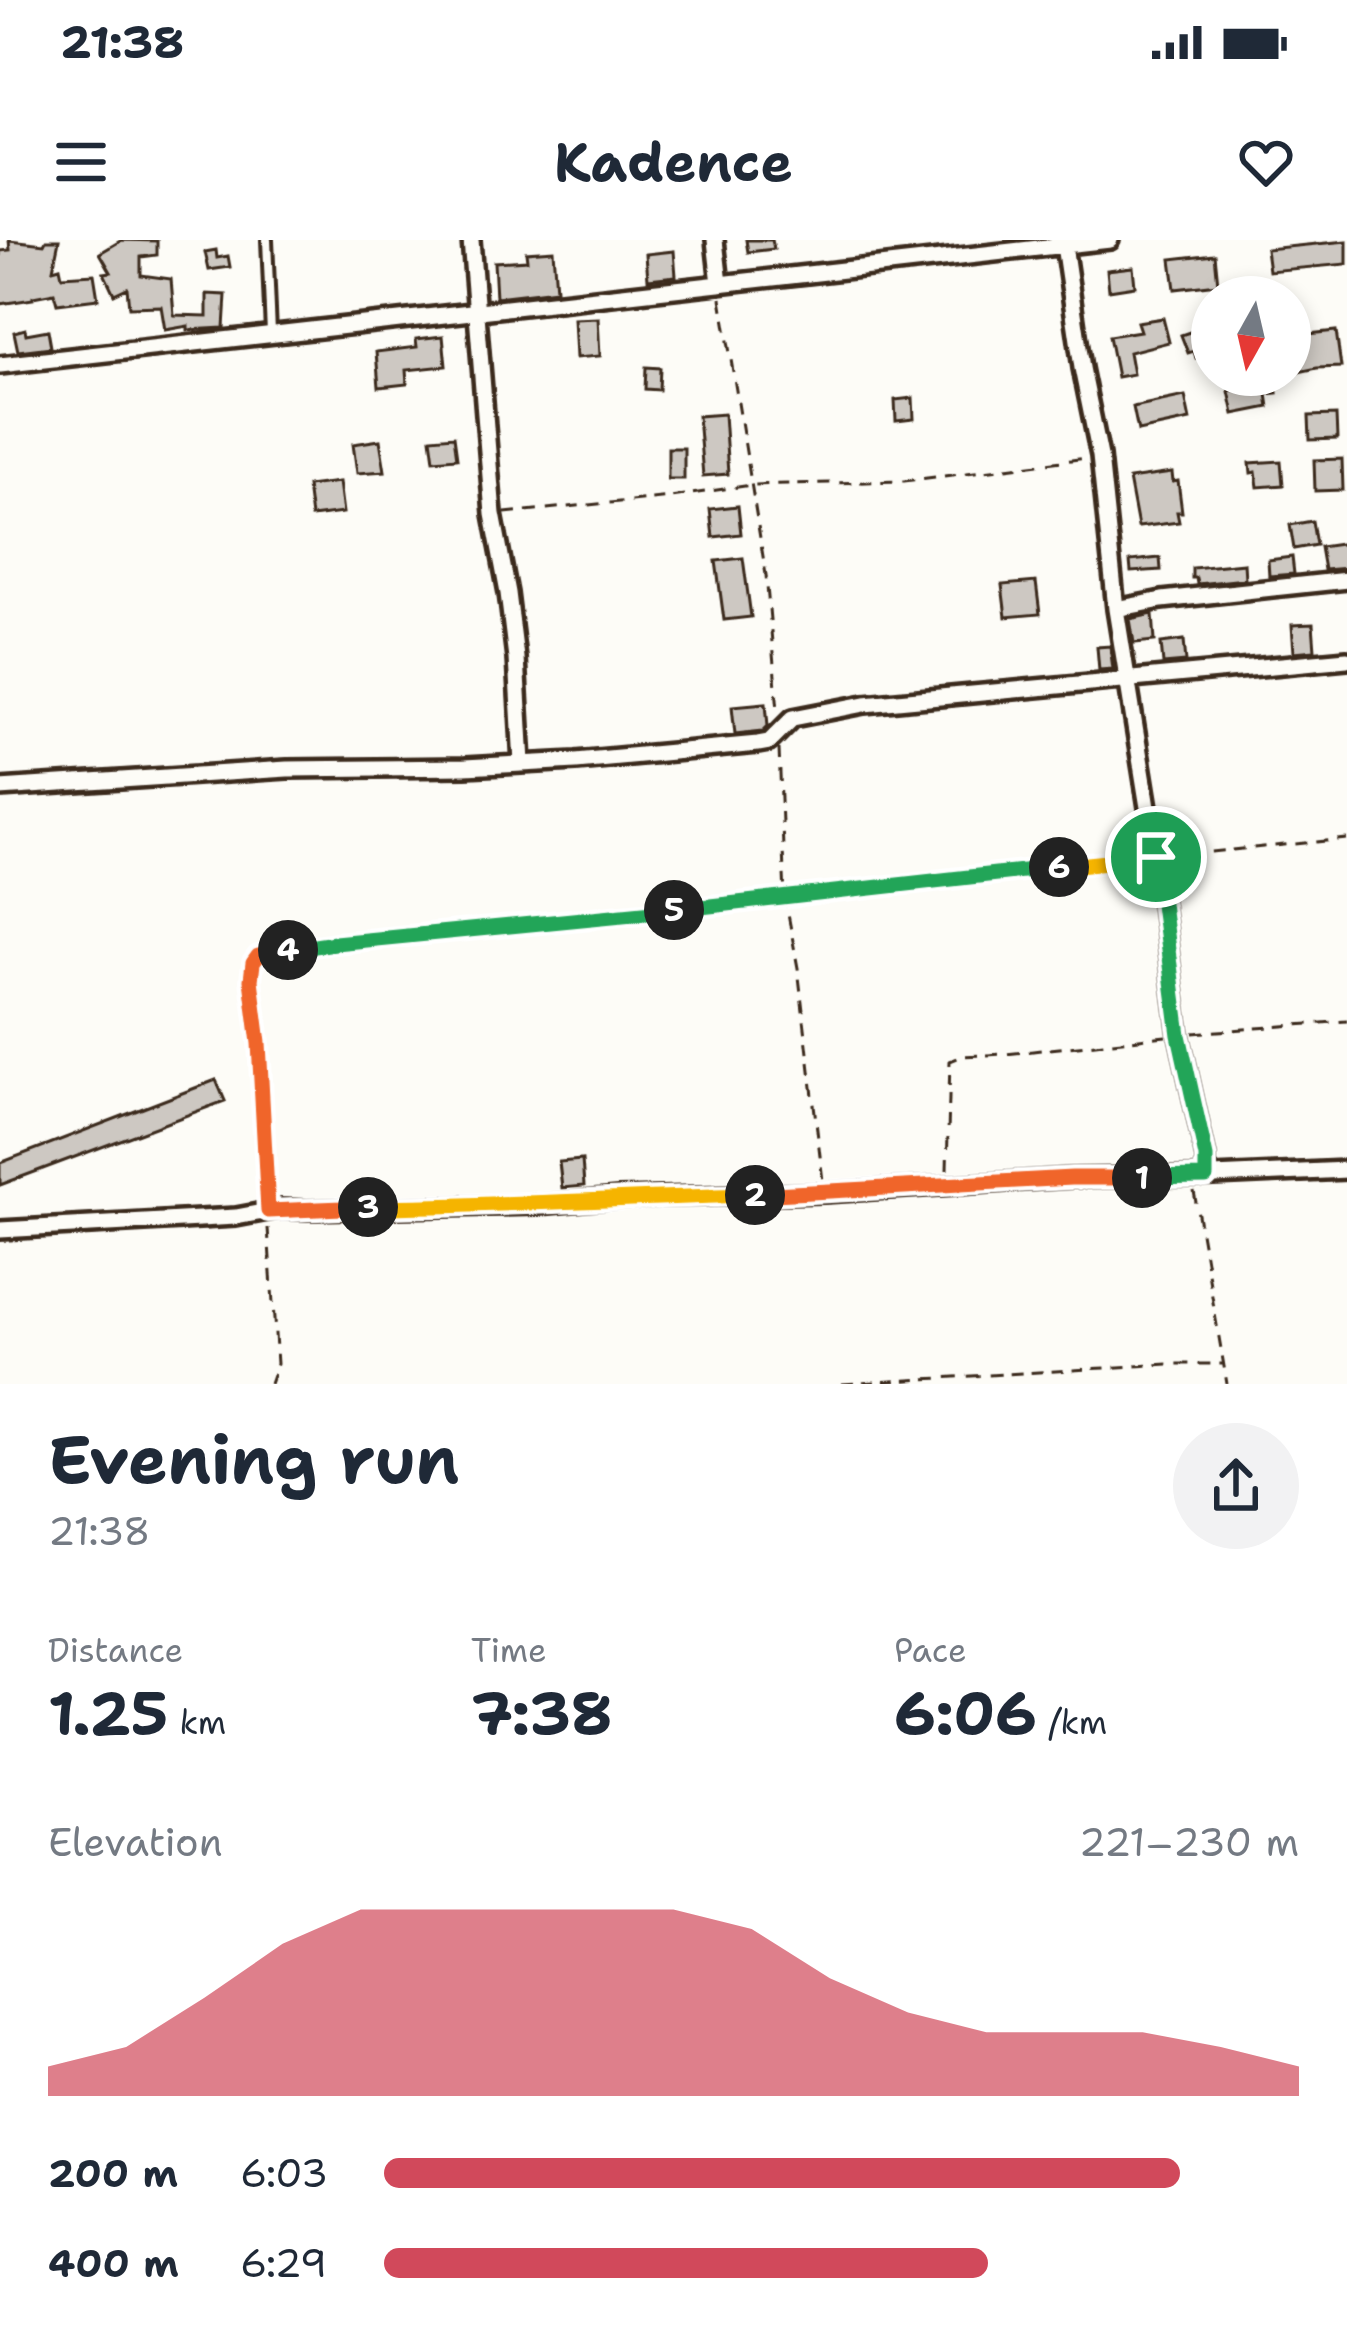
<!DOCTYPE html>
<html lang="en">
<head>
<meta charset="utf-8">
<style>
  body { margin:0; font-family:"Shantell Sans",sans-serif; background:#f2f2f3; color:#1f2937; height:100vh; display:flex; flex-direction:column; font-size:45px; white-space:nowrap }
  * { box-sizing:border-box; margin:0 }
  p { font-size:39px; color:#747a83 }
  .icon { flex:none; width:66px; height:66px; fill:none; stroke:currentColor; stroke-width:2; stroke-linecap:round; stroke-linejoin:round }
  .map { position:relative; height:1144px; overflow:hidden }
  .side { display:flex; flex-direction:column; background:#fff; flex:1 }
  .side>* { flex:none }
  .needle { width:78px; rotate:188deg }
  .tools { position:absolute; left:1191px; top:36px; display:grid; gap:24px }
  .tools a { display:grid; place-items:center; width:120px; height:120px; border-radius:50%; background:#fff; box-shadow:0 6px 18px #0003; font-size:60px }
  .pin { position:absolute; display:grid; place-items:center; width:102px; height:102px; color:#fff; margin:-51px; border:6px solid #fff; border-radius:50%; box-shadow:0 3px 12px #0007 }
  .km { position:absolute; width:60px; height:60px; margin:-30px; border-radius:50%; background:#222; color:#fff; font-size:33px; line-height:60px; text-align:center }
  .round { display:grid; place-items:center; flex:none; width:126px; height:126px; border-radius:63px; background:#f2f2f3 }
  .head { display:flex; align-items:center; justify-content:space-between; height:204px; padding:0 48px }
  h1 { font-size:66px; font-weight:700; line-height:90px }
  .stats { display:grid; grid-template-columns:repeat(3,1fr); gap:18px; height:204px; padding:12px 48px }
  .stats div { display:grid; align-content:center }
  .stats b { font-size:60px; font-weight:700 }
  .stats small { font-size:33px; font-weight:400 }
  .stats p { font-size:33px }
  .chart { height:336px; padding:24px 48px }
  .chart p { display:flex; justify-content:space-between }
  .chart svg { width:100%; height:216px; margin-top:12px; fill:#d1495b; opacity:.7 }
  ul { padding:0 48px; list-style:none; font-size:39px }
  li { display:grid; grid-template-columns:192px 144px 1fr; align-items:center; height:90px }
  li i { height:30px; border-radius:15px; background:#d1495b }
  .status { display:flex; justify-content:space-between; align-items:center; height:84px; padding:0 60px; background:#fff; direction:ltr }
  .status svg { height:33px; fill:currentColor }
  header { display:flex; justify-content:space-between; align-items:center; height:156px; padding:0 48px; background:#fff; font-size:54px; font-weight:700 }
  .map>svg:first-child { display:block }
  .building { fill:#cdc8c2; stroke:#3b2a1e; stroke-width:3 }
  .lines { fill:none; stroke-linecap:round; stroke-linejoin:round }
  .service-casing { stroke:#3b2a1e; stroke-width:16 }
  .minor-casing { stroke:#3b2a1e; stroke-width:24 }
  .path { stroke:#3b2a1e; stroke-width:3; stroke-dasharray:12 9; stroke-linecap:butt }
  .service { stroke:#fdfcf7; stroke-width:8 }
  .minor { stroke:#fdfcf7; stroke-width:15 }
  .split-1-casing { stroke:#fff; stroke-width:24 }
  .split-2-casing { stroke:#fff; stroke-width:24 }
  .split-3-casing { stroke:#fff; stroke-width:24 }
  .split-4-casing { stroke:#fff; stroke-width:24 }
  .split-5-casing { stroke:#fff; stroke-width:24 }
  .split-6-casing { stroke:#fff; stroke-width:24 }
  .split-7-casing { stroke:#fff; stroke-width:24 }
  .split-1 { stroke:#22a559; stroke-width:15 }
  .split-2 { stroke:#f0652b; stroke-width:15 }
  .split-3 { stroke:#f5b400; stroke-width:15 }
  .split-4 { stroke:#f0652b; stroke-width:15 }
  .split-5 { stroke:#22a559; stroke-width:15 }
  .split-6 { stroke:#22a559; stroke-width:15 }
  .split-7 { stroke:#f5b400; stroke-width:15 }
</style>
</head>
<body>
<div class="status"><b>21:38</b><svg viewBox="0 0 49 12"><path d="M0 12V9h3v3zM5 12V6h3v6zM10 12V3h3v9zM15 12V0h3v12zM26 1h20v11H26zM47 4h2v5h-2z"/></svg></div>
<header><svg class="icon" aria-label="menu" viewBox="0 0 24 24"><path d="M4 6h16M4 12h16M4 18h16"/></svg>Kadence<svg class="icon" aria-label="heart" viewBox="0 0 24 24"><path d="M12 20l-8-8c-3-5 5-10 8-4 3-6 11-1 8 4z"/></svg></header>
<div class="map">
<svg width="1347" height="1144" viewBox="0 0 1347 1144">
  <rect width="100%" height="100%" fill="#fdfcf7"/>
  <filter id="ink" filterUnits="userSpaceOnUse"><feTurbulence type="fractalNoise" baseFrequency=".00833" numOctaves="2"/><feDisplacementMap in="SourceGraphic" scale="24" xChannelSelector="R" yChannelSelector="G"/><feConvolveMatrix kernelMatrix="1 2 1 2 8 2 1 2 1" color-interpolation-filters="sRGB"/></filter>
  <g filter="url(#ink)">
    <path class="building" d="M9,0L44,4L46,0H59L53,29L60,27L62,36L94,34L98,59L57,64L54,53L33,57V59L0,64V11L10,10Z
      M122,0L157,1V15L141,17V35L171,39L174,75L207,76V54L226,55L224,88L188,90V86L165,90L161,66L129,67L127,48L114,54L104,33L111,32L100,13Z
      M746,0H772L774,9L748,12Z
      M1347,1V24L1269,31L1266,9Z
      M216,10L217,18L228,16L230,27L209,30L205,12Z
      M553,10L556,50L496,57L494,22L527,20L526,12Z
      M674,11L676,36L648,39L646,14Z
      M1215,14L1218,44L1175,49L1171,19Z
      M1133,27L1135,46L1109,50L1107,30Z
      M598,78L600,116L576,118L574,79Z
      M1163,78L1169,102L1129,112L1133,134L1117,137L1109,96L1140,91L1137,82Z
      M1210,85L1212,112L1196,118L1194,111L1188,113L1181,95Z
      M25,89L26,94L48,90L51,107L18,111L14,92Z
      M1336,91L1341,127L1317,128L1290,134V96Z
      M443,96L446,126L406,130L407,144L379,147L376,112L417,107L416,99Z
      M646,127L660,128L659,150L645,149Z
      M1236,135H1274L1277,153L1267,154L1269,167L1234,174L1229,151L1237,149Z
      M1185,156L1190,180L1138,191L1133,167Z
      M913,158L914,179L896,181L895,160Z
      M724,174L728,234L703,236L698,176Z
      M1336,175L1337,199L1310,200L1309,176Z
      M454,196L457,218L434,220L431,198Z
      M380,200L385,231L357,233L353,204Z
      M668,208H684V239H668Z
      M1342,219L1343,250L1315,251L1314,220Z
      M1281,221L1283,245L1258,247L1256,232L1251,233L1250,223Z
      M1172,233L1173,242L1178,241L1182,272H1177L1179,282L1138,287L1129,239Z
      M339,242L343,273L311,277L307,246Z
      M738,266L741,294L713,297L710,269Z
      M1312,281L1316,305L1294,309L1290,285Z
      M1347,303V328L1324,330L1320,307Z
      M1292,317L1294,334L1269,336L1268,320Z
      M743,318L751,377L724,380L716,321Z
      M1160,318L1161,330L1131,332L1130,321Z
      M1244,323L1245,339L1197,344L1196,338H1192V328Z
      M1036,342L1040,374L1006,377L1002,345Z
      M1153,374L1155,401L1134,403L1130,379Z
      M1313,384L1315,410L1294,412L1292,385Z
      M1184,400L1186,422L1163,424L1161,403Z
      M1110,406L1113,429L1099,430L1097,407Z
      M766,463L768,486L763,491L735,494L732,466Z
      M216,840L225,861L0,945V923Z
      M582,920L584,946L562,948L559,922Z"/>
    <g class="lines">
      <g class="service-casing">
        <path id="service" d="M267,0L271,93"/>
      </g>
      <g class="minor-casing">
        <path id="minor" d="M471,0L493,274L508,353L516,418L522,523
          M715,0L720,44
          M1064,5L1082,128L1100,216L1116,369L1156,617L1179,795L1206,917V936
          M0,125L1110,0
          M1116,369L1162,360L1347,340
          M0,548L287,529L465,527L576,521L758,504L769,502L793,478L865,464L1347,419
          M0,990L236,977L279,969L307,970L538,965L618,958L824,953L1072,938L1192,937L1347,930"/>
      </g>
      <path class="path" d="M721,58L766,335L778,470
        M505,273L671,257L751,245L904,241L1086,218
        M779,509L785,658L798,728L823,941
        M1170,616L1347,599
        M1193,793L1347,781
        M947,930L950,821L963,816L1006,814L1166,796
        M1194,951L1227,1144
        M267,955L259,803L251,740L253,723L258,716L336,703L685,669L1142,618
        M268,988L277,1124L270,1144
        M842,1144L1169,1124H1224"/>
      <use href="#service" class="service"/>
      <use href="#minor" class="minor"/>
    </g>
  </g>
  <g class="lines" filter="url(#ink)">
    <g class="split-1-casing">
      <path id="split-1" d="M1142,938L1206,937V917L1179,795L1156,617"/>
    </g>
    <g class="split-2-casing">
      <path id="split-2" d="M755,955L1072,938H1142"/>
    </g>
    <g class="split-3-casing">
      <path id="split-3" d="M368,967C497,966 626,958 755,955"/>
    </g>
    <g class="split-4-casing">
      <path id="split-4" d="M288,710L258,716L253,723L251,740L259,803L268,971L368,967"/>
    </g>
    <g class="split-5-casing">
      <path id="split-5" d="M288,710L335,703L674,670"/>
    </g>
    <g class="split-6-casing">
      <path id="split-6" d="M674,670L1059,627"/>
    </g>
    <g class="split-7-casing">
      <path id="split-7" d="M1059,627L1156,617"/>
    </g>
    <use href="#split-1" class="split-1"/>
    <use href="#split-2" class="split-2"/>
    <use href="#split-3" class="split-3"/>
    <use href="#split-4" class="split-4"/>
    <use href="#split-5" class="split-5"/>
    <use href="#split-6" class="split-6"/>
    <use href="#split-7" class="split-7"/>
  </g>
</svg>
<div class="tools">
<a><svg class="needle" viewBox="-14 -14 28 28"><path d="M0-13l5 13h-10z" fill="#e53935"/><path d="M0 13l5-13h-10z" fill="#747a83"/></svg></a>
</div>
<div class="pin" style="left:1156px;top:617px;background:#1e9e55"><svg class="icon" aria-label="arrive" viewBox="0 0 24 24"><path d="M6 21V4h12l-3 4 3 4H6"/></svg></div>
<b class="km" style="left:1142px;top:938px">1</b>
<b class="km" style="left:755px;top:955px">2</b>
<b class="km" style="left:368px;top:967px">3</b>
<b class="km" style="left:288px;top:710px">4</b>
<b class="km" style="left:674px;top:670px">5</b>
<b class="km" style="left:1059px;top:627px">6</b>
</div>
<section class="side">
<div class="head"><div><h1>Evening run</h1><p>21:38</p></div><a class="round"><svg class="icon" aria-label="share" viewBox="0 0 24 24"><path d="M12 15V3M7 8l5-5 5 5M5 13v7h14v-7"/></svg></a></div>
<div class="stats">
<div><p>Distance</p><b>1.25<small> km</small></b></div>
<div><p>Time</p><b>7:38</b></div>
<div><p>Pace</p><b>6:06<small> /km</small></b></div>
</div>
<div class="chart"><p><span>Elevation</span>221–230 m</p>
<svg viewBox="0 0 160 44" preserveAspectRatio="none"><path d="M0 44V38L10 34L20 24L30 13L40 6L50 6L60 6L70 6L80 6L90 10L100 20L110 27L120 31L130 31L140 31L150 34L160 38V44z"/></svg>
</div>
<ul>
<li><b>200 m</b>6:03<i style="width:87%"></i></li>
<li><b>400 m</b>6:29<i style="width:66%"></i></li>
</ul>
</section>
</body>
</html>
